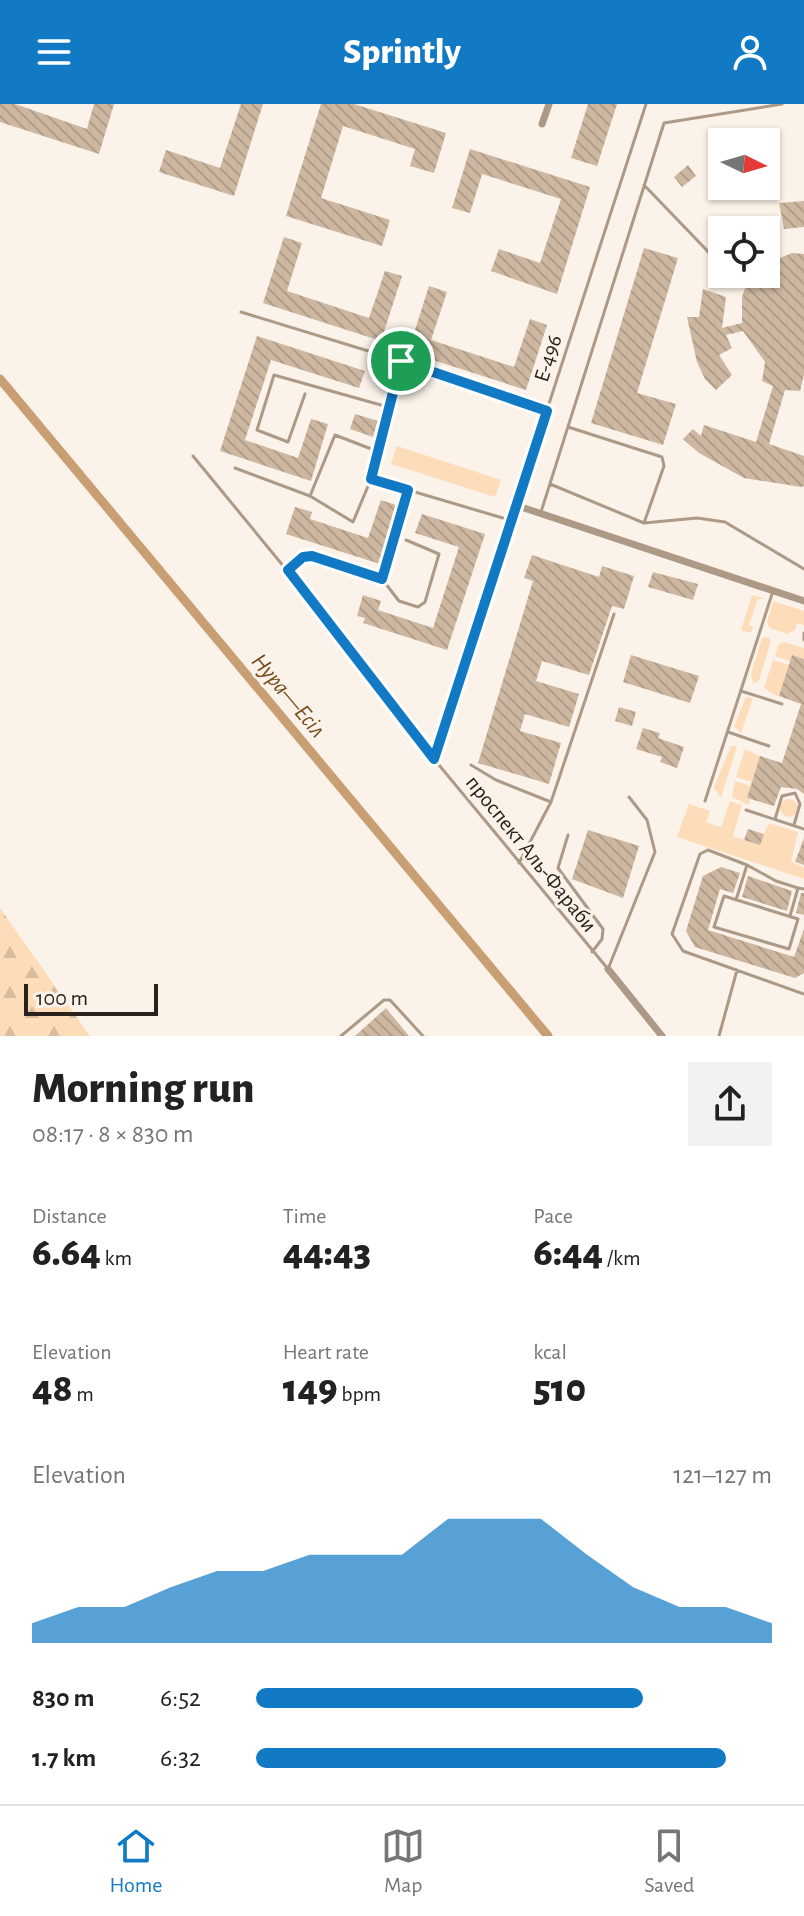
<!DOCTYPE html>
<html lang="en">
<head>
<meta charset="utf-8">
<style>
  body { margin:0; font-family:"Alegreya Sans",sans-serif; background:#f2f2f2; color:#222; height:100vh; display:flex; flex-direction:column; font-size:30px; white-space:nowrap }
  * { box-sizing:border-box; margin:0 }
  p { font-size:26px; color:#767676 }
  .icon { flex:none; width:44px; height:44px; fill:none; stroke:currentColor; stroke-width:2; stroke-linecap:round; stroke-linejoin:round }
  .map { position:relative; height:932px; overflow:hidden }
  .side { display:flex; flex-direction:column; background:#fff; flex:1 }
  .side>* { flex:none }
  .needle { width:52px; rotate:95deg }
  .controls { position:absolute; left:708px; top:24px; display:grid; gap:16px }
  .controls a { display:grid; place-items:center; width:72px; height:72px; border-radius:0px; background:#fff; box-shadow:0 2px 6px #0004; font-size:40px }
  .scale { position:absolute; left:24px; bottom:20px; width:134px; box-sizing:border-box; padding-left:8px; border:4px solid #2a221a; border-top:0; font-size:22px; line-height:28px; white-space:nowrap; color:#2a221a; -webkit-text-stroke:6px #fbf2e9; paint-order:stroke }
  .pin { position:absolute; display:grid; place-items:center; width:68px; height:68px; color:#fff; margin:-34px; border:4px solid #fff; border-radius:50%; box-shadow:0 2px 8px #0007 }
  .round { display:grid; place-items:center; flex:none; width:84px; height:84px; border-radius:0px; background:#f2f2f2 }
  .head { display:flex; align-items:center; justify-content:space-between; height:136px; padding:0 32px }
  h1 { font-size:44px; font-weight:800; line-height:60px }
  .metrics { display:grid; grid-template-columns:repeat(3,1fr); gap:12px; height:136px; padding:8px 32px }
  .metrics div { display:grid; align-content:center }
  .metrics b { font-size:40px; font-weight:800 }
  .metrics small { font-size:22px; font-weight:400 }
  .metrics p { font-size:22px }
  .chart { height:224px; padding:16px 32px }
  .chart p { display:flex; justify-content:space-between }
  .chart svg { width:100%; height:144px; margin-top:8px; fill:#127ac5; opacity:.7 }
  ul { padding:0 32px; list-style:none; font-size:26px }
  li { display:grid; grid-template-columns:128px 96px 1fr; align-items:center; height:60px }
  li i { height:20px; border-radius:10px; background:#127ac5 }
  header { display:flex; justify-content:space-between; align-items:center; height:104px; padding:0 32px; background:#127ac5; color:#fff; font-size:36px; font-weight:800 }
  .tabs { display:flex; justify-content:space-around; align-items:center; height:112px; border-top:2px solid #e0e0e0; background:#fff; font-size:22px; color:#767676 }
  .tabs a { display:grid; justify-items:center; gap:4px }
  .tabs .active { color:#127ac5 }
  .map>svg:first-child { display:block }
  .green { fill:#fddcba }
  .forest { fill:url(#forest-firs) }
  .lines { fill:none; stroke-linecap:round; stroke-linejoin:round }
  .canal { stroke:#c89f73; stroke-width:9 }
  .building { fill:url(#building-back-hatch) }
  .lane { stroke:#ac9a87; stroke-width:3 }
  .street { stroke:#ac9a87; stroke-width:7 }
  .route-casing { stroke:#fff; stroke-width:16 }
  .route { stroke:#127ac5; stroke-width:10 }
  .labels { text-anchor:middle; stroke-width:6; stroke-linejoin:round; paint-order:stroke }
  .street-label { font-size:22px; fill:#2a221a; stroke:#fbf2e9 }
  .water-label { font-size:24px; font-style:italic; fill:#764d1a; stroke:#fbf2e9 }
</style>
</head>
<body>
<header><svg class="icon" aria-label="menu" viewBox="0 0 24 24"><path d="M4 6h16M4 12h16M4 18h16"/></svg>Sprintly<svg class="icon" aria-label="person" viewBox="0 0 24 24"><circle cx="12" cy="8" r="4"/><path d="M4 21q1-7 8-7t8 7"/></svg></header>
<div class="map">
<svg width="804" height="932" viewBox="0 0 804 932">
  <defs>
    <pattern id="forest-firs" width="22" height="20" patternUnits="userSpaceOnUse" patternTransform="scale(2)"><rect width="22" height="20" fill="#fddcba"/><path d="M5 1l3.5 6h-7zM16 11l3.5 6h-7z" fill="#d9bc9f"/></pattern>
    <pattern id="building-back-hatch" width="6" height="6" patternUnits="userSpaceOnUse" patternTransform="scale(2)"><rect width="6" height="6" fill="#cdb7a1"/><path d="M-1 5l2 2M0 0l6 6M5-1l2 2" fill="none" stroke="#b09d8a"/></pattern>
  </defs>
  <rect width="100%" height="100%" fill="#fbf2e9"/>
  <path class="green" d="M397,342L501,376L495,393L391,360Z
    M752,491L766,495H758L749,521L753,523L751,529L741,526Z
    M773,497L804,507V521L797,519L795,526L787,530L770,524L767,519Z
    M769,533L771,537L759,576L753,580L751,570L762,534Z
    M784,538L804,544V555L792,551L790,557L775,552L778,541Z
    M773,556L789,561L779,593L764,584Z
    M746,593L753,594L741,629L734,622Z
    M731,642H737L721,694L714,683Z
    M745,645L760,652L752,678L736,673Z
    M735,677L751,682L749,701L732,693Z
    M780 704a9 9 0 1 1 18 0a9 9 0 1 1-18 0Z
    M730,697L742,701L733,732L759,741L769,719L798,728L791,758L804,763V775L677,733L689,700L710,707L706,718L721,723Z"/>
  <path class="forest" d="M0,804L90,932H0Z"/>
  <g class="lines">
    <path class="canal" d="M0,275L548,932"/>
  </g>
  <path class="building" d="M0,0H15L87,25L94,0H114L99,50L0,18Z
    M241,0H263L234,92L159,68L166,46L220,64Z
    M321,0H354L446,29L434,69L410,62L415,45L343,22L321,94L390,116L382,142L286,112Z
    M588,0H617L597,62L571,54Z
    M470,45L590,83L557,190L491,167L499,145L540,159L561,95L482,70L470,109L452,104Z
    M688,61L696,72L682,83L674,73Z
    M804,97V123L784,125L779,99Z
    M284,133L302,139L287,187L369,214L385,167L402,172L381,237L263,199Z
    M644,144L678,154L637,289L676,300L663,341L591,319Z
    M792,149L804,150V271L800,287L785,286L769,340L804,352V382L801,383L744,374L699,349L683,335L693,325L701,332L704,321L756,338L773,282L762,277L765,258L743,227L726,231L732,244L719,251L732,271L716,286L705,275L697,258L687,213H699L703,185L726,193L722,224L742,219V193L747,179L755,170H766L768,159Z
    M429,182L447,188L431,236L514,263L530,215L547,221L526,286L408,248Z
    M257,232L365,267L359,284L271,256L245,336L298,354L311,315L328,320L311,377L220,347Z
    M355,310L378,317L373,333L350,325Z
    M381,396L399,402L380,460L286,430L295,403L312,408L310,415L368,434Z
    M422,410L485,430L447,546L363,519L365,514L357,512L363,491L381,497L378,506L433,524L459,443L415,429Z
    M532,451L599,473L602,462L634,472L624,505L612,502L589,571L542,557L536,577L579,590L569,623L525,610L520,627L561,639L549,680L478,659L533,477L524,474Z
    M653,468L698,480L693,496L648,483Z
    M631,551L699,572L690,599L623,578Z
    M792,551L804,555V690L797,685L781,683L774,702L747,694L760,652L782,659L801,600L779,592Z
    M619,603L636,608L632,622L615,617Z
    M643,624L660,629L658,634L684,643L677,664L660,658L662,653L636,645Z
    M748,725L764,730L760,741L744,736Z
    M588,726L639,742L623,794L572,775Z
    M804,734V761L795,758Z
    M721,763L740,769L733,789L720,785L708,826L794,853L804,825V869L795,874L695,843L686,827L703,772Z
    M748,772L792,787L787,807L742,793Z
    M801,789H804V811L796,809Z
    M386,904L409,932H355Z"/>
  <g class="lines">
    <path class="lane" d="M644,81L722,162
      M713,152L722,146
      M730,170H734
      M241,208L401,257L547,307
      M305,290L288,338L257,326L274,271L388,303
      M568,323L662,353L664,362L644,419
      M193,352L363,559L434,655L608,865L655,748L647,716L629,693
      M235,364L310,392L353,418L371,375L513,417
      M371,375L401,257
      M550,380L644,419L697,414L725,418L804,465
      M310,392L335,331L374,346
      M541,408L664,19L782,0
      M406,436L439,450L425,498L418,503L399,497L382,475L408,386
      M288,466L303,453L312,452L382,475
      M804,529V536
      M741,587L782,600
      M728,628L769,642
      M434,655L646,0
      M471,661L496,676L551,698
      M705,697L773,487
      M746,706L804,725
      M775,715L782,692L795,689L800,700L794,721
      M568,731L558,764L603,825L602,835L592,848
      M519,759L551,698L614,510
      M747,761L708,746L700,750L672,830L683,847L804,890
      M724,792L798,815L789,845L714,823Z
      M736,796L747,761L776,777L798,784
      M790,812L798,784L804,785
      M341,932L384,896H390L423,932
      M719,932L737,866"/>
    <path class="street" d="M542,20L549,0
      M518,402L804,497
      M608,865L662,932"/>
  </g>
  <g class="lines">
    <g class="route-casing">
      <path id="route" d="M401,257L547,307L434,655L288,466L303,453L312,452L382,475L408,386L371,375Z"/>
    </g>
    <use href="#route" class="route"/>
  </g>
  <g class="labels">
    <g class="street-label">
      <text transform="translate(547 254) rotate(-72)" y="8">E-496</text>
      <text transform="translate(532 749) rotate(51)" y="8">проспект Аль-Фараби</text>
    </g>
    <g class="water-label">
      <text transform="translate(289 591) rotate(50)" y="8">Нура—Есіл</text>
    </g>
  </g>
</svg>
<div class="controls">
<a><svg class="needle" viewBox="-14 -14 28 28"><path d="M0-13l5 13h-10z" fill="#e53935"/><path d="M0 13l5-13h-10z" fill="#767676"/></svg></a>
<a><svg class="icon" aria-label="locate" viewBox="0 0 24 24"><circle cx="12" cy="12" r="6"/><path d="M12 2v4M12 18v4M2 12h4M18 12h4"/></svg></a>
</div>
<div class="scale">100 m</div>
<div class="pin" style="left:401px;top:257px;background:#1e9e55"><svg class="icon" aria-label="arrive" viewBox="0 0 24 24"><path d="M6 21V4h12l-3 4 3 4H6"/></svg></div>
</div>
<section class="side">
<div class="head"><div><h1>Morning run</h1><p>08:17 · 8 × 830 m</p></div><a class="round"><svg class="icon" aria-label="share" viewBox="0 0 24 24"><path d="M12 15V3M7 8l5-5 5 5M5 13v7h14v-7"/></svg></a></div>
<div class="metrics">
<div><p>Distance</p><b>6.64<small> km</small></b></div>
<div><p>Time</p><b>44:43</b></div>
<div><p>Pace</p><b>6:44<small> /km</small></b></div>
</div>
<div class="metrics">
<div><p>Elevation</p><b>48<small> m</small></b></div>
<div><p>Heart rate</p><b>149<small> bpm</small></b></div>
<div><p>kcal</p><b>510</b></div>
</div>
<div class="chart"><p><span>Elevation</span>121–127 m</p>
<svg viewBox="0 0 160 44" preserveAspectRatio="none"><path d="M0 44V38L10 33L20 33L30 27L40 22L50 22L60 17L70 17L80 17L90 6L100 6L110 6L120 17L130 27L140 33L150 33L160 38V44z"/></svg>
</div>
<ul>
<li><b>830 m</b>6:52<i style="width:75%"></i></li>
<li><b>1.7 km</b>6:32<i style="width:91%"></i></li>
</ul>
</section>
<nav class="tabs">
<a class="active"><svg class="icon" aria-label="home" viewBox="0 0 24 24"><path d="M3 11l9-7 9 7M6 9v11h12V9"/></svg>Home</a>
<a><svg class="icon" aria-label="map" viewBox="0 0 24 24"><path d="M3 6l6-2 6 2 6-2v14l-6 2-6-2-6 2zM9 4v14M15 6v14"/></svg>Map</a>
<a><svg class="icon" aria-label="saved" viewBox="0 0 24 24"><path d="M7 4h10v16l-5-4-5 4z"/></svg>Saved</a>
</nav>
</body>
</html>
